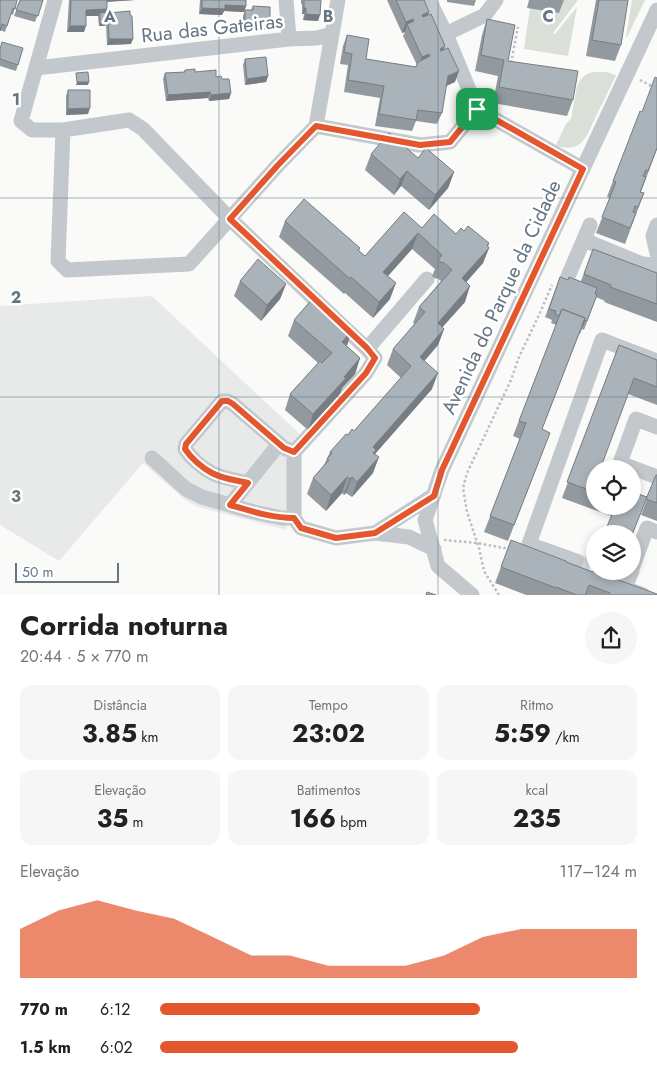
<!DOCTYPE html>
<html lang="pt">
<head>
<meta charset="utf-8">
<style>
  body { margin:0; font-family:Jost,sans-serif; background:#f6f6f6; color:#202124; height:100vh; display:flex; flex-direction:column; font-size:19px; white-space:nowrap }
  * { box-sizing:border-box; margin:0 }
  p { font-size:16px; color:#757577 }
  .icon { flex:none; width:28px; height:28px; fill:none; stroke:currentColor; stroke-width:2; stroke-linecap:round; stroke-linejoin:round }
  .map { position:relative; height:595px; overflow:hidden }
  .sheet { display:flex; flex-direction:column; background:#fff; flex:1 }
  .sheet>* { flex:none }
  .fabs { position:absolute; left:586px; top:460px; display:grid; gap:10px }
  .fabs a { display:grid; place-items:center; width:55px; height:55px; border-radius:50%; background:#fff; box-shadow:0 2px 8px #0003; font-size:25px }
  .scale { position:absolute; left:15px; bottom:12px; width:104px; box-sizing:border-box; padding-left:5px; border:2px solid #657683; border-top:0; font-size:14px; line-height:18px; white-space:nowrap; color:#657683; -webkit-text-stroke:4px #fff; paint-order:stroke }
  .pin { position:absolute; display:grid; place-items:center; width:42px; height:42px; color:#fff; margin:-21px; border-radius:10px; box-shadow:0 2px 8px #0006 }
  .round { display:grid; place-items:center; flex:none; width:52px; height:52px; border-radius:26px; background:#f6f6f6 }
  .summary { display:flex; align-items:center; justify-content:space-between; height:85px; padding:0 20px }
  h1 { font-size:28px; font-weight:700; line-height:38px }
  .figures { display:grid; grid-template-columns:repeat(3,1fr); gap:8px; height:85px; padding:5px 20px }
  .figures div { display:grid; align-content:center; border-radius:12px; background:#f6f6f6; text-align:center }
  .figures b { font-size:25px; font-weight:700 }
  .figures small { font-size:14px; font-weight:400 }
  .figures p { font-size:14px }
  .chart { height:140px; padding:10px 20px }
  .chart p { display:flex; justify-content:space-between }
  .chart svg { width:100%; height:90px; margin-top:5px; fill:#e4572e; opacity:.7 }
  ul { padding:0 20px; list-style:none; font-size:16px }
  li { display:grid; grid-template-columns:80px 60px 1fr; align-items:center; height:38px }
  li i { height:12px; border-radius:6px; background:#e4572e }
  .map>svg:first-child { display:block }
  .built { fill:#e8e9e9 }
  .green { fill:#dadfd7 }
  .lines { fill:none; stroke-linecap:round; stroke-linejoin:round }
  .minor-tunnel { stroke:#d5d9db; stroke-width:15; stroke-dasharray:15 8; stroke-linecap:butt }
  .path { stroke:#bbbfc2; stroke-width:2.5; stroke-dasharray:2.5 2.5; stroke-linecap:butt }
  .minor { stroke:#c3c8cc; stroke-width:15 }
  .wall { fill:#929a9f }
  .shaded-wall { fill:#777d82 }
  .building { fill:#aab3b9; stroke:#777d82 }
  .route-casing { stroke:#fff; stroke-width:10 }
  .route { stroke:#e4572e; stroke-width:6 }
  .grid { fill:none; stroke:#657683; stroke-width:1; stroke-opacity:0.55 }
  .labels { text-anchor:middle; stroke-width:5; stroke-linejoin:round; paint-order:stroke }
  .street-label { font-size:20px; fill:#657683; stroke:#fff }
  .grid-label { font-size:16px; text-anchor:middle; font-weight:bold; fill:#657683; stroke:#fff; stroke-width:5; stroke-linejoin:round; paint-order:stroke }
</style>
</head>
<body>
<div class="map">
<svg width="657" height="595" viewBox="0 0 657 595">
  <rect width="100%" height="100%" fill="#fafaf8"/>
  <path class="built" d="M152,296L304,438L293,449L287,530L198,507L185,500L143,463L59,561L0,525V306Z"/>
  <path class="green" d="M561,0H578L553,33L555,34L577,7L568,56L524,49L530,8Z
    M632,0H645L627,37H626Z
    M593,72H607L616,75C609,90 602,104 595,118C591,126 588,136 582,142C575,149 565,149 556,145L566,124L571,119L577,86L581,79L587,74Z"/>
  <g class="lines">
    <path class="minor-tunnel" d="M576,561L595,568"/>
    <path class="path" d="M511,63L518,27
      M640,80L657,89
      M444,540L477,543L504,548L510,547
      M499,595L484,571L479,548L467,512L463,488L467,473L511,380L519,357L539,315L552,285"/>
    <path class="minor" d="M55,0L21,121L32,130H63L129,120L143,129L230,219L367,349L375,358L366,373L294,452V518L301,528L336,538L375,533L409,537L434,549
      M286,0L289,39
      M429,0L446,34L477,109L583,169
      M446,34L485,15L496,0
      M36,68L289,39L317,38L332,34
      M316,126L420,145L450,142L477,109
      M63,130L58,261L67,270L189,264L278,165L316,126L338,0
      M657,225L653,236L657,253
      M584,240L642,264L657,265
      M566,281L590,225
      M367,349L427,279
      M657,427L636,419L620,463L657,477
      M152,458L186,489L202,497L254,512L282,518H294
      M248,483C236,480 223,479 212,473C202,468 191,458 185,449L186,444L222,401H227L233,404L284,448L294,452
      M230,505L279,444
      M375,533L434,495
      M576,561L529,544L602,340L657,361
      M632,569L647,528L657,532
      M632,571L625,588L643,595
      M472,595L438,566L425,520L442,470L657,10"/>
  </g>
  <path class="wall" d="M0,0H17L13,15L11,14L5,32L0,30Z
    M20,0H43L35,22L14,16Z
    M69,0H135L107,2L106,18L108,13L131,44L107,45L106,24L105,26H99L98,16H86L84,32H67Z
    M200,0H246V6L244,12L224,11L222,15L199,14Z
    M301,0H321L318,21L303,20L304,14H302V4H301Z
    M387,0H424L428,15L444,50L455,82L446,86L442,113L437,124L416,121L412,131L375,126L380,98L344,92L348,65L340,64L343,46L347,35L366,59L416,67L417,65L403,36L405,32L402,33Z
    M447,0H476L474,6L447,2Z
    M529,0H564L559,13L527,8Z
    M596,0H628L621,45L615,61L586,56Z
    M253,6L270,24L268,30H257L256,31H242L243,16L245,10H251Z
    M487,19L508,61L573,100L567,116L493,103L498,76L475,71L482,35Z
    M0,48H23L16,71L0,66Z
    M245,59L268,76L266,82L245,85L243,65Z
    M185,70L216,77L222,79L231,93L229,99L209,101L208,98L166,101L163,79L165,73L184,72Z
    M68,90L88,114L66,115V96Z
    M642,112L657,149L641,192L644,193L625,244L596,233L610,198L607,197L613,181Z
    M371,154L418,158L454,172L448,188L429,210L401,186L394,195L365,170Z
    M285,221L360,248L359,251L365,256L422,228L456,234L464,231L489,243L488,246L489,248L483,263L466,282L465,302L442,327L444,329L438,345L424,361L432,389L375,454L373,473L352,497L346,493L344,495L342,493L326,511L307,494L313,478L324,465L330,452L348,435L354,431L401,378L387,365L393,349L415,324L413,323L419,307L441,281L437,278L436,279L432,276L435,269L412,249L388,276L390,299L373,318L345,293L344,294L279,237Z
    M593,249L657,273V322L604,302L605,301L596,297L584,330L582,329L580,334H579L542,429L544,448L508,541L484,532L520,439L513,436L556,325L551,323L552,320L545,317L560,277L568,280L581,281Z
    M240,281L286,284L280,299L261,321L234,296Z
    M294,320L347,346L360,358L355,374L342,388L340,394L308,430L285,410L290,394L318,363L288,336Z
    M619,345L657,360V405L628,394L595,469V506H632L611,516L562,498Z
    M656,475H657V521L641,515Z
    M566,562L593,572L616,579L657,595H526L495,583L501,567Z"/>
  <path class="shaded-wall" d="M95,0H135L101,2Z
    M225,5L246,6L244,12L224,11L222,15L199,14L202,8Z
    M304,8H306L304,14H302Z
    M107,9L105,15L100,13L98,16H83L86,10Z
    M429,12L425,23L422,15Z
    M306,14L320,15L318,21L303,20Z
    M413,19L409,29L407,24L405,32L402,33L406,22Z
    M100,23H106L105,26H99Z
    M259,24H270L268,30H257L256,31H242L245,25Z
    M70,26H86L84,32H67Z
    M109,39H133L131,44L107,45Z
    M445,46L441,57L440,49Z
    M429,54L425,65L418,68L422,57Z
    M459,71L455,82L444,87L448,76Z
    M268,76L266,82L245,85L247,79Z
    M77,82H89L88,85H76Z
    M210,92L208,98L166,101L168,95Z
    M231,93L229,99L209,101L211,95Z
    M90,108L88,114L66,115L68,109Z
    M407,171L401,186L394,195L400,179Z
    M454,172L448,188L429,210L435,195Z
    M418,233L412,249L377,288L383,272Z
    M489,243L486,251L489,248L483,263L456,294L462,278Z
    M396,283L390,299L373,318L379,302Z
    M286,284L280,299L261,321L267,305Z
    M470,286L465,302L432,339L438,323Z
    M444,329L438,345L414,373L420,357Z
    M352,330L347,346L342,342Z
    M360,358L355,374L342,388L340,394L308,430L313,414L344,377Z
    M438,373L432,389L374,455L373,447Z
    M379,457L373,473L352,497L357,482Z
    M347,477L342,493L326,511L331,495Z
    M352,477L346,493L344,495L350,479Z"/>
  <path class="building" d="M0,0H17L15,9L13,8L7,26L2,24L0,31Z
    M20,0H43L38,16L16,10Z
    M71,0H107V9L86,10V26H70Z
    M202,0H246V6L225,5V9L202,8Z
    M304,0H321L320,15L306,14V8H304Z
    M396,0H424L429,12L422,15L423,17L431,14L445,46L440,49L441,51L448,48L459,71L448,76L442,113L418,110L416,120L379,114L384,86L348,80L352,54L344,52L347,35L369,39L366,59L416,67L418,62L430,56L429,54L422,57L407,24L414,21L413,19L406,22Z
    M599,0H628L621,45L592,40Z
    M253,6L270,7V24H259L258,25H245V10H253Z
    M130,11V15L132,16L133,39H109L108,13Z
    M106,12V23H100V13Z
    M487,19L515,25L508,61L578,71L573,100L499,87L504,60L481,55Z
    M2,42L23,48L18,65L0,59V49Z
    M266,57L268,76L247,79L245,59Z
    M195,69V72L216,70V77L221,76L222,79H229L231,93L211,95L210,92L168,95L165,73L185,72V70Z
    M88,72L89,82H77L76,73Z
    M655,77L657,78V148L648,171L646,170L643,176L646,177L640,192L644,193L638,207L635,206L633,212L636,213L630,228L602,217L616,182L613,181L640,111L642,112Z
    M68,90H90V108L68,109Z
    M389,133L418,158L426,148L454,172L435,195L407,171L400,179L371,154Z
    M304,199L360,248L358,250L365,256L404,212L422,228L434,214L456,234L461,228L464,231L468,226L489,243L487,245L489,248L462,278L470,286L438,323L444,329L420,357L438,373L373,447L376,450L373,453L379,457L357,482L352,477L350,479L347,477L331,495L313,478L329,460L327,459L332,453L330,452L346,434L348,435L352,429L354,431L411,366L393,349L425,312L419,307L452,270L443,262L442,263L438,260L442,255L418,233L383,272L396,283L379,302L351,277L350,279L285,221Z
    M593,249L657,273V304L610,287L611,285L584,274Z
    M258,259L286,284L267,305L240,281Z
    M560,277L568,280L569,277L597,288L595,294L597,295L587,321L585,320L583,325H582L585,318L562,309L559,316L555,314L556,311L549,309Z
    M314,297L352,330L342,342L360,358L344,377L346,378L313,414L290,394L320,361L322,363L332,353L294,320Z
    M562,309L585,318L542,429L550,433L514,525L490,516L526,423L519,421Z
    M619,345L657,360V387L634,378L601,467L605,469H595V492L567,482Z
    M656,475H657V503L646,499Z
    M632,492L647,497L632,535V534H604L613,512L614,513L617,506H632Z
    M511,540L566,561V562L593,572L595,568V571H619L616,579L657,594V595H610V593L589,585L585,595H577L556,587V588L501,567Z
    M427,592L436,595H426Z"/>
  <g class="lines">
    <g class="route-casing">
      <path id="route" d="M477,109L583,169L442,470L434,496L375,533L336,538L301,528L294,518C272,518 251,511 230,505L248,483C236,480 223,479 212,473C202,468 191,458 185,449L186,444L222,401H228L233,404L284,448L294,452L366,373L375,358L367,348L230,219L278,165L316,126L420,145L450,142Z"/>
    </g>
    <use href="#route" class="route"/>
  </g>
  <path class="grid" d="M219,0V595M438,0V595M0,198H657M0,397H657"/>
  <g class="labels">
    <g class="street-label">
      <text transform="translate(212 28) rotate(-6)" y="7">Rua das Gateiras</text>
      <text transform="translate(501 297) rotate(-65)" y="7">Avenida do Parque da Cidade</text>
    </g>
  </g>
  <g class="grid-label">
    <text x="110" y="22">A</text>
    <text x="328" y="22">B</text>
    <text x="548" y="22">C</text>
    <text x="16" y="105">1</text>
    <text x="16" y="303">2</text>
    <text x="16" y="502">3</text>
  </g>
</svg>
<div class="fabs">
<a><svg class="icon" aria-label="locate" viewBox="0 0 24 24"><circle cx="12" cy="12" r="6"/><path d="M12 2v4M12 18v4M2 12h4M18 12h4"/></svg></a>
<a><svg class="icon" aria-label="layers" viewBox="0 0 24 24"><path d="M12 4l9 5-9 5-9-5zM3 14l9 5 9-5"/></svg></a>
</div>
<div class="scale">50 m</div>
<div class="pin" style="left:477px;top:109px;background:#1e9e55"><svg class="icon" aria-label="arrive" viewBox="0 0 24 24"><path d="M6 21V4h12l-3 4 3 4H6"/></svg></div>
</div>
<section class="sheet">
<div class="summary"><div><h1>Corrida noturna</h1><p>20:44 · 5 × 770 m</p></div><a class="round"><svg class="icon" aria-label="share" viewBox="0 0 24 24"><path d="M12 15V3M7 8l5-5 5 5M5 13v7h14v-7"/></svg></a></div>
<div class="figures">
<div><p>Distância</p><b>3.85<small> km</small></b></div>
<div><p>Tempo</p><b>23:02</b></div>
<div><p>Ritmo</p><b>5:59<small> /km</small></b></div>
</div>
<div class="figures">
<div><p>Elevação</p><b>35<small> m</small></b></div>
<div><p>Batimentos</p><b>166<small> bpm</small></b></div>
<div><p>kcal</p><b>235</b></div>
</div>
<div class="chart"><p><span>Elevação</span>117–124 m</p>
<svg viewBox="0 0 160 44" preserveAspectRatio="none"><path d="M0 44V20L10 11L20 6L30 11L40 15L50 24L60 33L70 33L80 38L90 38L100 38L110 33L120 24L130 20L140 20L150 20L160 20V44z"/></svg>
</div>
<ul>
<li><b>770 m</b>6:12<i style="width:67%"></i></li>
<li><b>1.5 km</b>6:02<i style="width:75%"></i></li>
</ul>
</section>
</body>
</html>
